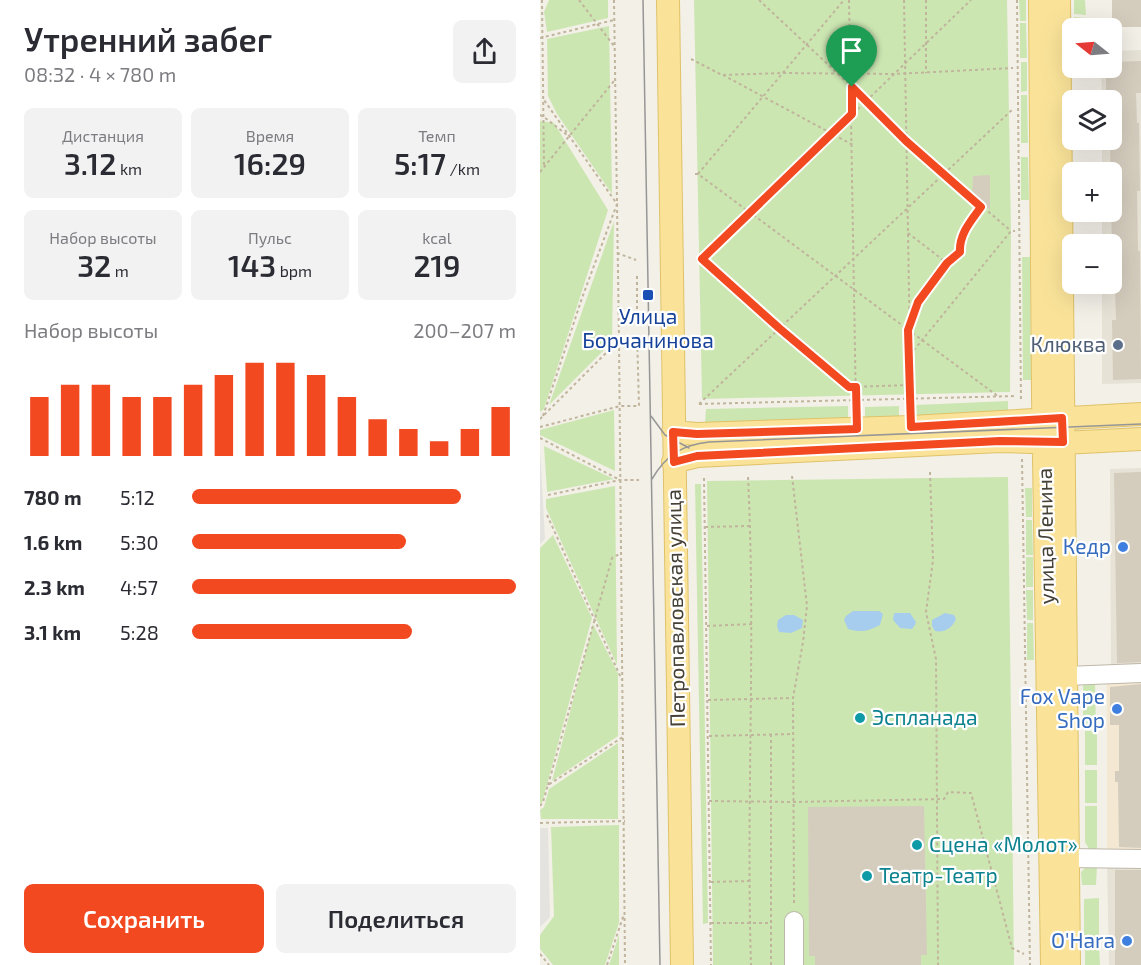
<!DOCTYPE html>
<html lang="ru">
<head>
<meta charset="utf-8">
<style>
  body { margin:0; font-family:"Exo 2",sans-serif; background:#f2f2f3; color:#2b2b33; height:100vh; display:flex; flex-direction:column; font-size:22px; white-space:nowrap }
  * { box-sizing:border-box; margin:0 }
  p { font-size:20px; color:#7c7c81 }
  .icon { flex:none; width:33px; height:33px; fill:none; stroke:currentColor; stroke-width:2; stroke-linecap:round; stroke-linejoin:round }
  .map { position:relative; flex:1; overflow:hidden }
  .details { display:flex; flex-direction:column; background:#fff; width:540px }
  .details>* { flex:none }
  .needle { width:39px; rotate:287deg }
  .tools { position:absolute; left:522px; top:18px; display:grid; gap:12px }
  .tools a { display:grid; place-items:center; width:60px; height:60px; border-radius:9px; background:#fff; box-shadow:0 6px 24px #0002; font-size:30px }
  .pin { position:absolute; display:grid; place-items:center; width:51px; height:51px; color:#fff; margin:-62px -26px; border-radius:50% 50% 50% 0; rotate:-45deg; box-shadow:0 0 6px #0007 }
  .pin .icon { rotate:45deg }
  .round { display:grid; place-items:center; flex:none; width:63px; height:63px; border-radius:9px; background:#f2f2f3 }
  .overview { display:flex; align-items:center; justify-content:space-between; height:102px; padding:0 24px }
  h1 { font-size:33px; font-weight:600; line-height:45px }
  .metrics { display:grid; grid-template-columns:repeat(3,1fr); gap:9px; height:102px; padding:6px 24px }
  .metrics div { display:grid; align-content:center; border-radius:9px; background:#f2f2f3; text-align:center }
  .metrics b { font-size:30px; font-weight:600 }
  .metrics small { font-size:16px; font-weight:400 }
  .metrics p { font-size:16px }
  .chart { height:168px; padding:12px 24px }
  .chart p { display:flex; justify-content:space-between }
  .chart svg { width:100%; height:108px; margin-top:6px; stroke:#f24920; stroke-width:6 }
  .primary-button { display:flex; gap:12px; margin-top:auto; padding:12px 24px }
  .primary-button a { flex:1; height:69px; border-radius:9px; background:#f24920; color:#fff; font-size:24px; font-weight:600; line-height:69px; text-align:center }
  .primary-button a+a { background:#f2f2f3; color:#2b2b33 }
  ul { padding:0 24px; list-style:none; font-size:20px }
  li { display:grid; grid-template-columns:96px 72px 1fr; align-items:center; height:45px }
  li i { height:15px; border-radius:8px; background:#f24920 }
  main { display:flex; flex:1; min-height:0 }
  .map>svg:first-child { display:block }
  .residential { fill:#e7e2d6 }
  .commercial { fill:#f4e8d3 }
  .green { fill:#cce6b2 }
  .parking { fill:#e4e3df }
  .water { fill:#a6cdee }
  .building { fill:#d4ccbd }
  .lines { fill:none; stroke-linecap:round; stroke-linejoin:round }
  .minor-casing { stroke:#beb8aa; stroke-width:20 }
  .major-casing { stroke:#dfc269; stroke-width:24 }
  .path { stroke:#c0b59c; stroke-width:2; stroke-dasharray:3 3; stroke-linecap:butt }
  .minor { stroke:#fff; stroke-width:18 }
  .major { stroke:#fae399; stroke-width:22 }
  .tram { stroke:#969696; stroke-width:1.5 }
  .route-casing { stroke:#fff; stroke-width:12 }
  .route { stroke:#f24920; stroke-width:8 }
  .transit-dot { fill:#1a4fb4; stroke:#fff; stroke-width:2 }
  .service-dot { fill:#5c6f8a; stroke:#fff; stroke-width:2 }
  .shop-dot { fill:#3f7fe0; stroke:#fff; stroke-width:2 }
  .culture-dot { fill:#0f9aa8; stroke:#fff; stroke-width:2 }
  .labels { text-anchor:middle; stroke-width:4.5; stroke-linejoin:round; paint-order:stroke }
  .transit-label { font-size:21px; fill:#164399; stroke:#fff }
  .service-label { font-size:21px; fill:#4e5e75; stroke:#fff; text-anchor:end }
  .street-label { font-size:21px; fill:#464137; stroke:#fff }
  .shop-label { font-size:21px; fill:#366cbe; stroke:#fff; text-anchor:end }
  .culture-label { font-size:21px; fill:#0d838f; stroke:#fff; text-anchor:start }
</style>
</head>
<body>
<main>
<section class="details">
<div class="overview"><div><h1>Утренний забег</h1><p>08:32 · 4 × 780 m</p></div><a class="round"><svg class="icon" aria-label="share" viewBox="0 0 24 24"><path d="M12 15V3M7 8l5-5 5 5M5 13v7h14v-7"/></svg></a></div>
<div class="metrics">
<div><p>Дистанция</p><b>3.12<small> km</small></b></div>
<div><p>Время</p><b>16:29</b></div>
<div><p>Темп</p><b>5:17<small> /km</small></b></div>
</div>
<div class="metrics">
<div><p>Набор высоты</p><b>32<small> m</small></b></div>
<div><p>Пульс</p><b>143<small> bpm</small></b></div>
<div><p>kcal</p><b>219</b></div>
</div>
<div class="chart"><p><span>Набор высоты</span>200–207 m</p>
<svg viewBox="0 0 160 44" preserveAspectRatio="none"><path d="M5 44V20M15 44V15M25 44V15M35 44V20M45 44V20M55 44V15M65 44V11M75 44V6M85 44V6M95 44V11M105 44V20M115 44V29M125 44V33M135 44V38M145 44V33M155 44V24"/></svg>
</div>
<ul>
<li><b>780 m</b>5:12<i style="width:83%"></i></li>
<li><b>1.6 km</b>5:30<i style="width:66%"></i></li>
<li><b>2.3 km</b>4:57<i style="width:100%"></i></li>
<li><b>3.1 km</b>5:28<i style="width:68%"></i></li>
</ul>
<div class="primary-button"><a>Сохранить</a><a>Поделиться</a></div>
</section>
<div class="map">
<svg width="601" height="965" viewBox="0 0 601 965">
  <rect width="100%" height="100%" fill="#f3f0e8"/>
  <path class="residential" d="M601,50V383L562,384V284H572V244H562V212H572V172H562V140H572V100H562L561,68H572V51Z
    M601,468V670L571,671L570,469Z
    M567,863H601V965H569Z"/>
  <path class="commercial" d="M601,677V863H567V679Z"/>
  <path class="green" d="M9,0H68V18L7,32L4,12Z
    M154,0H467L471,231L470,392L162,399Z
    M479,0H486V21H480Z
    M534,0H545L546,15L534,14Z
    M534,17L546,18V28H534Z
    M480,23H486L487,58H480Z
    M69,26L72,194L17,114L8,96L7,39Z
    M481,62H487V91L481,92Z
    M481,95H487L488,143H481Z
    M0,121L14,123L68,210L4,409L0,412Z
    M481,157H488L489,200H481Z
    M74,221L72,342L9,405Z
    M482,257H490L491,380H483Z
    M468,401V415L377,419L376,405Z
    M308,406V424H165L166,409Z
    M359,406V422L325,423V407Z
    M74,410L75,471L0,435V430Z
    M4,446L74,479L7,492Z
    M468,477L474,965H173L167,481Z
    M155,484H161L168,923L163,924Z
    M75,486L77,665L6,508V499Z
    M485,488H492V517H486Z
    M486,520H492L493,555H486Z
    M13,535L52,618L2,803H0V548Z
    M486,557H493V587H486Z
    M486,590H493V620H487Z
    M487,623H493L494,660H487Z
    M53,624L78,673V736L12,781Z
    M543,682H555L556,728H543Z
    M545,731H557V765H545Z
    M78,743V819H1L0,810L4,807L9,789Z
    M545,770H557V803H545Z
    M545,806H557V849H549L545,842Z
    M79,825V923L65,965H13L0,949V935L14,916L11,827Z
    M547,866H557L556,885H542L541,872Z
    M559,898V939H544V899Z
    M79,935V965H69Z
    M545,946H559L560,965H545Z"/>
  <path class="parking" d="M0,449L5,539L0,544Z
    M0,828H8L10,917L0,927Z"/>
  <path class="water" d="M313,611H339L343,614L340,625C329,631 320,633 308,629L304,620L306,616Z
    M354,613H370L376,622L375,625L372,629L360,628L353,620Z
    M405,613L414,615L416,619C412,628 405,633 395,631L392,626V620Z
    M246,615H254L263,620L262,628L251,633L239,632L237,626L238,620Z"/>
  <path class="building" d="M572,0H601V27H572Z
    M601,61V93H596L597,123H599L600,191H597L598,251H600L601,379L573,380L572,320H576L574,255H572L570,140L572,100H566V68H572V62Z
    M450,175V210L432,194L433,176Z
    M601,472V662L577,663L574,473Z
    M601,684V848L579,847L578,782H575V771H579V725H570V687Z
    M384,806L387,955H381V965H275V956H269L268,807Z
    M575,870H601V965H575Z"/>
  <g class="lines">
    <g class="minor-casing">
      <path id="minor" d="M526,676L601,673
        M529,858L601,859
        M254,921V965"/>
    </g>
    <g class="major-casing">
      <path id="major" d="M128,0L142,965
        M500,0L503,394L512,965
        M519,0L529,965
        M133,432L157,434L371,427L601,414
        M133,462L157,456L460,441L523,443L601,439"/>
    </g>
    <path class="path" d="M2,0L4,167
      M39,0L74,46
      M74,0L79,340L85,965
      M219,0L312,87L366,141L471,231
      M309,0L316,411
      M364,0L371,409
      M386,0V73
      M477,0L481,402
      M0,38L74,20
      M151,59L182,75L243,73L354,74L473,68
      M183,75L313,145
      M0,115L4,117L27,135
      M0,172L74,81
      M155,174H158L459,397
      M158,174L304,0
      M368,233L407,263L378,302L370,326
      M77,253L96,260
      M162,259L239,328L309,387L371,385
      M156,260L162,259L431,0
      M407,263L420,252C419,234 432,221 441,206
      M97,276V310
      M370,355L471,231H475
      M159,404L473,109
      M159,404L476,396
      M3,416L42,298L77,204L4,100
      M0,419L79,340H97
      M0,427L80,406H99L97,334
      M0,438L80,480
      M482,459L490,965
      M390,472L393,560L386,612L396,659L398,965
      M252,476L267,606L263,642L253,698L254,906
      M208,477C216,640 206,802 211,965
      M164,478L171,965
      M8,495L80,480H99
      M7,515L82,680
      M165,527L209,526
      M167,626L212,624
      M168,700L252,698
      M169,736L253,734
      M8,785L72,558L81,553
      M169,801L253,802L404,799L408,792L431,793L472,948L484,954
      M0,806L3,802L8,785L83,737
      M0,823L85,821
      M171,882L209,881
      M171,923H230
      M0,954L9,965
      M67,965L84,914
      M231,965V734"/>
    <use href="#minor" class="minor"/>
    <use href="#major" class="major"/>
    <path class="tram" d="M103,0L120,965
      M111,416L125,435L149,448
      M112,479C126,455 142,445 169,442L601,424"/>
  </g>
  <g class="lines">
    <g class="route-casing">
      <path id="route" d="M312,87L366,141L441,207C431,221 419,234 420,252L407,263L378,302L368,330L371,427L522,418L523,442L460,441L157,456L134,462L133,432L157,434L317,429L316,387H309L239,328L162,259L312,114Z"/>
    </g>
    <use href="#route" class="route"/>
  </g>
  <rect class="transit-dot" x="102" y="289" width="12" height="12" rx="3"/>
  <circle class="service-dot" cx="578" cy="345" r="6"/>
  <g class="shop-dot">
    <circle cx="583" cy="547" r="6"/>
    <circle cx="577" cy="709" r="6"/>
    <circle cx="587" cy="941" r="6"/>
  </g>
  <g class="culture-dot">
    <circle cx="320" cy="718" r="6"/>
    <circle cx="377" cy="845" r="6"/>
    <circle cx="327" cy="876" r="6"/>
  </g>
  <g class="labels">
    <g class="transit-label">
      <text x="108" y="324">Улица<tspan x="108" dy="24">Борчанинова</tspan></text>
    </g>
    <g class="service-label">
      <text x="566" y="352">Клюква</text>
    </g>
    <g class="street-label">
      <text transform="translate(506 536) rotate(-91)" y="7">улица Ленина</text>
      <text transform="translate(136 608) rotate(-91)" y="7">Петропавловская улица</text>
    </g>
    <g class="shop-label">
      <text x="571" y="554">Кедр</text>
      <text x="565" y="704">Fox Vape<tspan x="565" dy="24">Shop</tspan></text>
      <text x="575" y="948">O'Hara</text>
    </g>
    <g class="culture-label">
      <text x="332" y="725">Эспланада</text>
      <text x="389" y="852">Сцена «Молот»</text>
      <text x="339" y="883">Театр-Театр</text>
    </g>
  </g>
</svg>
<div class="tools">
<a><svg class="needle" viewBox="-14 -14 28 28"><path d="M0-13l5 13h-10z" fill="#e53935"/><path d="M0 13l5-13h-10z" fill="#7c7c81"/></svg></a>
<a><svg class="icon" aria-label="layers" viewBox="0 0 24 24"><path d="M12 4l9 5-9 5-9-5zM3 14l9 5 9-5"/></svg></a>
<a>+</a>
<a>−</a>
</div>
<div class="pin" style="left:312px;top:87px;background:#1e9e55"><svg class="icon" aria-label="arrive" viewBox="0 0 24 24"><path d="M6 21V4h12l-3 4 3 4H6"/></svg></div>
</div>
</main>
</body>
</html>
